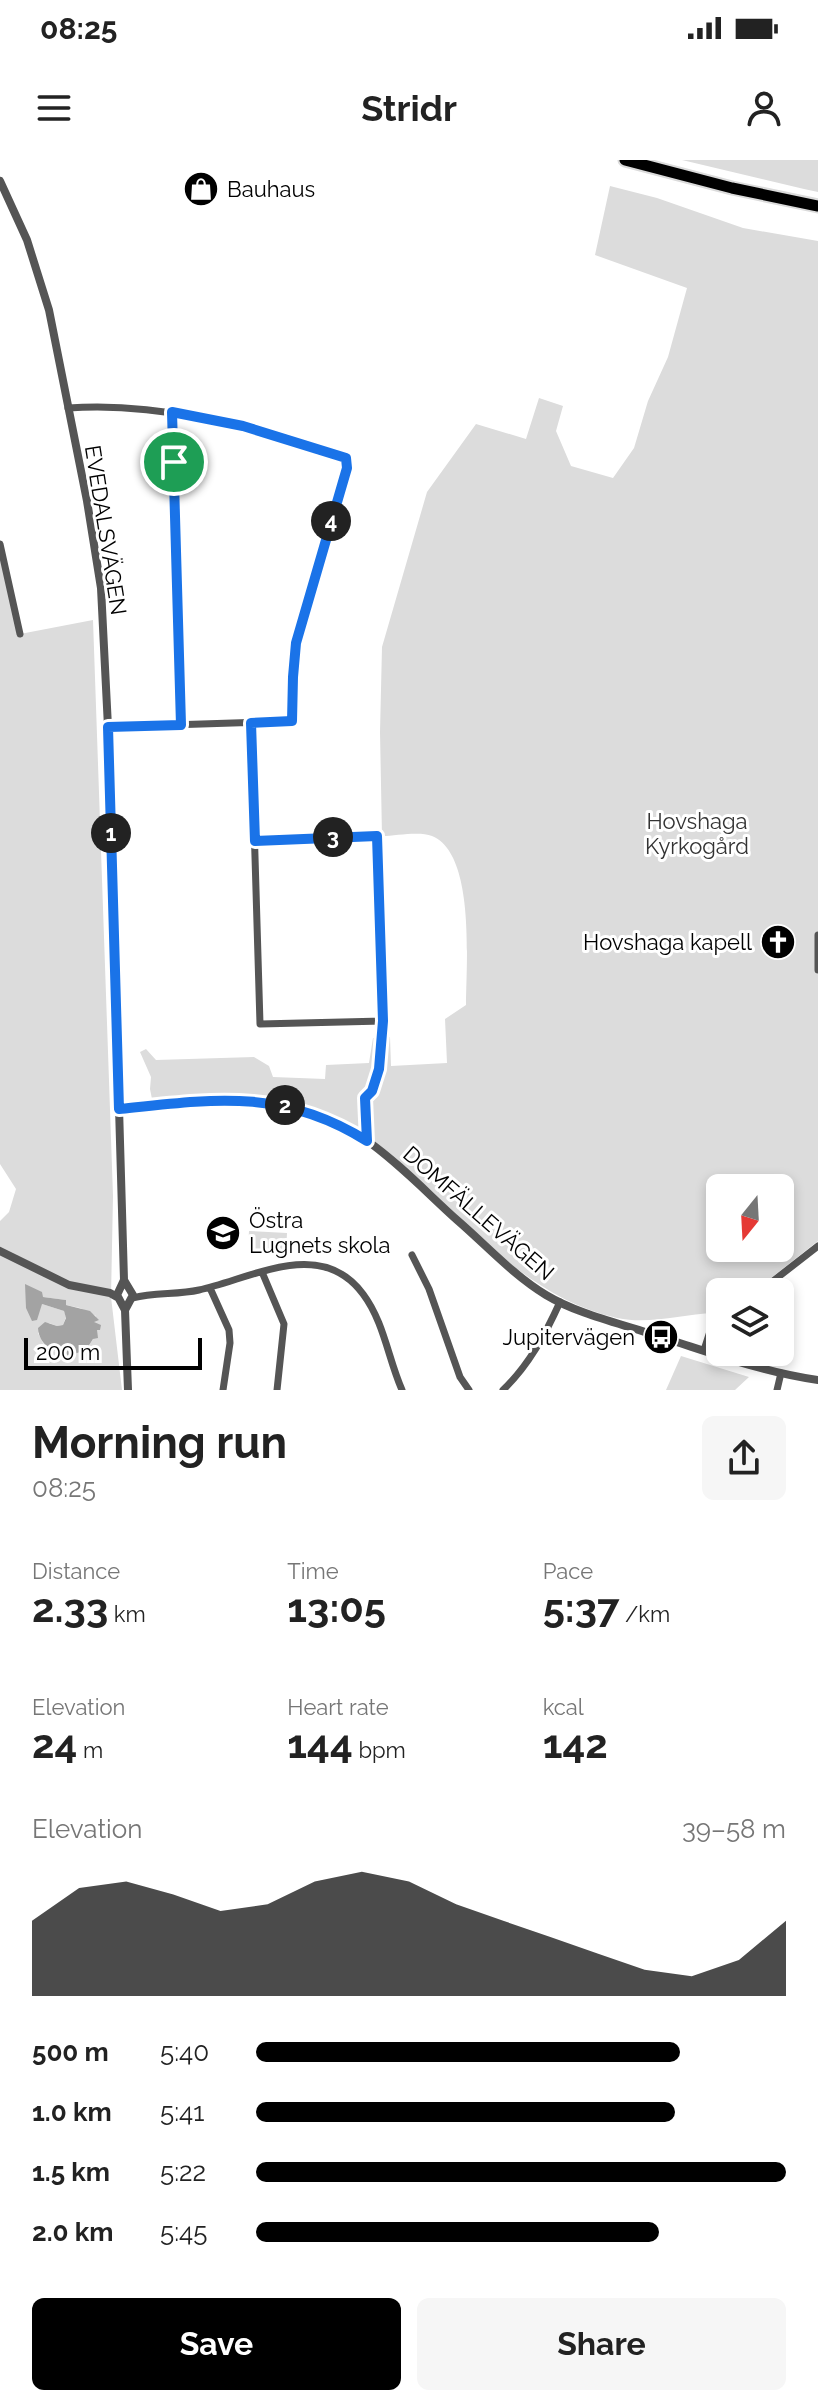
<!DOCTYPE html>
<html lang="en">
<head>
<meta charset="utf-8">
<style>
  body { margin:0; font-family:Raleway,sans-serif; background:#f6f6f6; color:#222; height:100vh; display:flex; flex-direction:column; font-size:30px; white-space:nowrap }
  * { box-sizing:border-box; margin:0 }
  p { font-size:26px; color:#767676 }
  .icon { flex:none; width:44px; height:44px; fill:none; stroke:currentColor; stroke-width:2; stroke-linecap:round; stroke-linejoin:round }
  .map { position:relative; height:1230px; overflow:hidden }
  .details { display:flex; flex-direction:column; background:#fff; flex:1 }
  .details>* { flex:none }
  .needle { width:52px; rotate:198deg }
  .fabs { position:absolute; left:706px; top:1014px; display:grid; gap:16px }
  .fabs a { display:grid; place-items:center; width:88px; height:88px; border-radius:12px; background:#fff; box-shadow:0 4px 12px #0003; font-size:40px }
  .scale { position:absolute; left:24px; bottom:20px; width:178px; box-sizing:border-box; padding-left:8px; border:4px solid #000; border-top:0; font-size:22px; line-height:28px; white-space:nowrap; color:#000; -webkit-text-stroke:6px #fff; paint-order:stroke }
  .pin { position:absolute; display:grid; place-items:center; width:68px; height:68px; color:#fff; margin:-34px; border:4px solid #fff; border-radius:50%; box-shadow:0 2px 8px #0007 }
  .km { position:absolute; width:40px; height:40px; margin:-20px; border-radius:50%; background:#222; color:#fff; font-size:22px; line-height:40px; text-align:center }
  .round { display:grid; place-items:center; flex:none; width:84px; height:84px; border-radius:12px; background:#f6f6f6 }
  .headline { display:flex; align-items:center; justify-content:space-between; height:136px; padding:0 32px }
  h1 { font-size:44px; font-weight:700; line-height:60px }
  .stats { display:grid; grid-template-columns:repeat(3,1fr); gap:12px; height:136px; padding:8px 32px }
  .stats div { display:grid; align-content:center }
  .stats b { font-size:40px; font-weight:700 }
  .stats small { font-size:22px; font-weight:400 }
  .stats p { font-size:22px }
  .chart { height:224px; padding:16px 32px }
  .chart p { display:flex; justify-content:space-between }
  .chart svg { width:100%; height:144px; margin-top:8px; fill:#000; opacity:.7 }
  .cta { display:flex; gap:16px; margin-top:auto; padding:16px 32px }
  .cta a { flex:1; height:92px; border-radius:12px; background:#000; color:#fff; font-size:32px; font-weight:700; line-height:92px; text-align:center }
  .cta a+a { background:#f6f6f6; color:#222 }
  ul { padding:0 32px; list-style:none; font-size:26px }
  li { display:grid; grid-template-columns:128px 96px 1fr; align-items:center; height:60px }
  li i { height:20px; border-radius:10px; background:#000 }
  .status { display:flex; justify-content:space-between; align-items:center; height:56px; padding:0 40px; background:#fff; direction:ltr }
  .status svg { height:22px; fill:currentColor }
  header { display:flex; justify-content:space-between; align-items:center; height:104px; padding:0 32px; background:#fff; font-size:36px; font-weight:700 }
  .map>svg:first-child { display:block }
  .green { fill:#dcdcdc; fill-rule:evenodd }
  .water { fill:#a3a3a3 }
  .lines { fill:none; stroke-linecap:round; stroke-linejoin:round }
  .trunk-casing { stroke:#dbdbdb; stroke-width:15 }
  .minor { stroke:#555; stroke-width:7 }
  .tertiary { stroke:#555; stroke-width:8 }
  .trunk { stroke:#000; stroke-width:11 }
  .route-casing { stroke:#fff; stroke-width:16 }
  .route { stroke:#1a73e8; stroke-width:10 }
  .labels { text-anchor:middle; stroke-width:6; stroke-linejoin:round; paint-order:stroke }
  .poi-label { font-size:22px; fill:#000; stroke:#fff; text-anchor:start }
  .street-label { font-size:22px; fill:#000; stroke:#fff }
  .park-label { font-size:22px; fill:#333; stroke:#fff }
</style>
</head>
<body>
<div class="status"><b>08:25</b><svg viewBox="0 0 49 12"><path d="M0 12V9h3v3zM5 12V6h3v6zM10 12V3h3v9zM15 12V0h3v12zM26 1h20v11H26zM47 4h2v5h-2z"/></svg></div>
<header><svg class="icon" aria-label="menu" viewBox="0 0 24 24"><path d="M4 6h16M4 12h16M4 18h16"/></svg>Stridr<svg class="icon" aria-label="person" viewBox="0 0 24 24"><circle cx="12" cy="8" r="4"/><path d="M4 21q1-7 8-7t8 7"/></svg></header>
<div class="map">
<svg width="818" height="1230" viewBox="0 0 818 1230">
  <rect width="100%" height="100%" fill="#fff"/>
  <path class="green" d="M682,0H818V32L804,29Z
    M610,26L657,38L743,68L818,81V1081L753,1132H720V1149L714,1153C682,1154 650,1165 617,1158C532,1139 473,1070 411,1014C383,989 356,966 321,952C266,932 210,940 152,939L150,929L151,917L140,892L146,889L156,900L254,897L269,906L273,917L325,919L326,905L369,903L373,878L390,877L391,906L447,903L445,859L466,845C466,805 476,694 432,676C419,671 396,676 382,676L380,572L382,487L427,332L476,264L526,279L539,238L563,246L556,271L571,306L613,318L634,288L648,241L668,197L687,128L595,95ZM720,1028H780V1088H720Z
    M0,384L20,474L93,460L113,1036L111,1137L122,1230H0V1061L9,1052L16,1029L0,1004ZM43,1137L66,1140V1145L80,1148L96,1156L93,1162L97,1173L86,1190L55,1192L43,1183L38,1173L49,1163L57,1166L63,1165L66,1157L64,1151L42,1144Z
    M249,1071L287,1073L286,1091L248,1089Z
    M681,1196L749,1217L735,1230H666Z"/>
  <path class="water" d="M25,1124L42,1132L43,1137L66,1140V1145L90,1151L99,1160L94,1162L101,1165L100,1170H97L98,1178L93,1179L86,1190L68,1196C53,1192 39,1185 38,1168L45,1162L57,1166L63,1165L66,1158L64,1151L42,1144L37,1160L32,1161L26,1148Z"/>
  <g class="lines">
    <g class="trunk-casing">
      <path id="trunk" d="M625,0L732,28L818,46"/>
    </g>
    <path class="minor" d="M68,248C163,241 252,269 342,295L347,302L296,483L293,517L292,561L108,567
      M172,252L181,565
      M0,384L20,474
      M251,563L260,864L383,861L377,676L255,681
      M818,775V810
      M367,981L365,938C383,918 381,887 383,861
      M412,1095L429,1129L460,1217L469,1230
      M262,1112L284,1164L277,1230
      M210,1128L229,1170L230,1183L223,1230
      M759,1132L818,1086
      M133,1138C154,1132 177,1135 199,1130C253,1118 321,1077 363,1134C384,1162 388,1198 402,1230
      M704,1190L713,1162L720,1153
      M503,1230C529,1205 545,1175 560,1142
      M777,1230L781,1213"/>
    <path class="tertiary" d="M0,21L27,80L49,150L87,341L101,428L108,567L124,1120L117,1135L125,1150L128,1230
      M119,949C207,941 288,927 366,980C399,1003 428,1034 457,1060C486,1085 513,1115 546,1135C576,1153 614,1162 648,1173C704,1190 760,1212 818,1220
      M0,1091L69,1125L110,1133L117,1137
      M124,1120L133,1135L125,1150"/>
    <use href="#trunk" class="trunk"/>
  </g>
  <g class="lines">
    <g class="route-casing">
      <path id="route" d="M172,252L243,266L346,298L347,308L296,483L293,517L292,561L251,563L255,681L377,676L383,861L379,909L372,931L365,938L367,981C283,928 213,939 119,949L108,567L181,565Z"/>
    </g>
    <use href="#route" class="route"/>
  </g>
  <defs>
    <g id="shop-disc" transform="scale(1.8)"><circle r="9.5" fill="#000" stroke="#fff"/><path d="M-5-2.5h2.3a2.7 3.5 0 0 1 5.4 0H5L5.5 6h-11ZM-1.5-2.5h3a1.5 2.3 0 0 0-3 0Z" fill="#fff"/></g>
    <g id="church-disc" transform="scale(1.8)"><circle r="9.5" fill="#000" stroke="#fff"/><path d="M-1.2-6h2.4v3.5h3.3v2.4h-3.3V6h-2.4V-.1h-3.3v-2.4h3.3Z" fill="#fff"/></g>
    <g id="school-disc" transform="scale(1.8)"><circle r="9.5" fill="#000" stroke="#fff"/><path d="M0-5L7-2L0 1L-7-2ZM-4 1L0 2.5L4 1V4Q0 6-4 4Z" fill="#fff"/></g>
    <g id="bus-disc" transform="scale(1.8)"><circle r="9.5" fill="#000" stroke="#fff"/><path d="M-5-6H5V4H4V6H2V4H-2V6H-4V4H-5ZM-3.5-4V0h7V-4ZM-3.5 1.2v1.5H-2V1.2ZM2 1.2v1.5H3.5V1.2Z" fill="#fff"/></g>
  </defs>
  <g fill-rule="evenodd">
    <use href="#shop-disc" x="201" y="29"/>
    <use href="#church-disc" x="778" y="782"/>
    <use href="#school-disc" x="223" y="1073"/>
    <use href="#bus-disc" x="661" y="1177"/>
  </g>
  <g class="labels">
    <g class="poi-label">
      <text x="227" y="37">Bauhaus</text>
      <text x="752" y="790" text-anchor="end">Hovshaga kapell</text>
      <text x="249" y="1068">Östra<tspan x="249" dy="25">Lugnets skola</tspan></text>
      <text x="635" y="1185" text-anchor="end">Jupitervägen</text>
    </g>
    <g class="street-label">
      <text transform="translate(106 370) rotate(81)" y="8">EVEDALSVÄGEN</text>
      <text transform="translate(479 1053) rotate(41)" y="8">DOMFÄLLEVÄGEN</text>
    </g>
    <g class="park-label">
      <text x="697" y="669">Hovshaga<tspan x="697" dy="25">Kyrkogård</tspan></text>
    </g>
  </g>
</svg>
<div class="fabs">
<a><svg class="needle" viewBox="-14 -14 28 28"><path d="M0-13l5 13h-10z" fill="#e53935"/><path d="M0 13l5-13h-10z" fill="#767676"/></svg></a>
<a><svg class="icon" aria-label="layers" viewBox="0 0 24 24"><path d="M12 4l9 5-9 5-9-5zM3 14l9 5 9-5"/></svg></a>
</div>
<div class="scale">200 m</div>
<div class="pin" style="left:174px;top:302px;background:#1e9e55"><svg class="icon" aria-label="arrive" viewBox="0 0 24 24"><path d="M6 21V4h12l-3 4 3 4H6"/></svg></div>
<b class="km" style="left:111px;top:673px">1</b>
<b class="km" style="left:285px;top:945px">2</b>
<b class="km" style="left:333px;top:677px">3</b>
<b class="km" style="left:331px;top:361px">4</b>
</div>
<section class="details">
<div class="headline"><div><h1>Morning run</h1><p>08:25</p></div><a class="round"><svg class="icon" aria-label="share" viewBox="0 0 24 24"><path d="M12 15V3M7 8l5-5 5 5M5 13v7h14v-7"/></svg></a></div>
<div class="stats">
<div><p>Distance</p><b>2.33<small> km</small></b></div>
<div><p>Time</p><b>13:05</b></div>
<div><p>Pace</p><b>5:37<small> /km</small></b></div>
</div>
<div class="stats">
<div><p>Elevation</p><b>24<small> m</small></b></div>
<div><p>Heart rate</p><b>144<small> bpm</small></b></div>
<div><p>kcal</p><b>142</b></div>
</div>
<div class="chart"><p><span>Elevation</span>39–58 m</p>
<svg viewBox="0 0 160 44" preserveAspectRatio="none"><path d="M0 44V21L10 11L20 9L30 13L40 18L50 16L60 9L70 6L80 9L90 16L100 21L110 26L120 31L130 36L140 38L150 33L160 21V44z"/></svg>
</div>
<ul>
<li><b>500 m</b>5:40<i style="width:80%"></i></li>
<li><b>1.0 km</b>5:41<i style="width:79%"></i></li>
<li><b>1.5 km</b>5:22<i style="width:100%"></i></li>
<li><b>2.0 km</b>5:45<i style="width:76%"></i></li>
</ul>
<div class="cta"><a>Save</a><a>Share</a></div>
</section>
</body>
</html>
